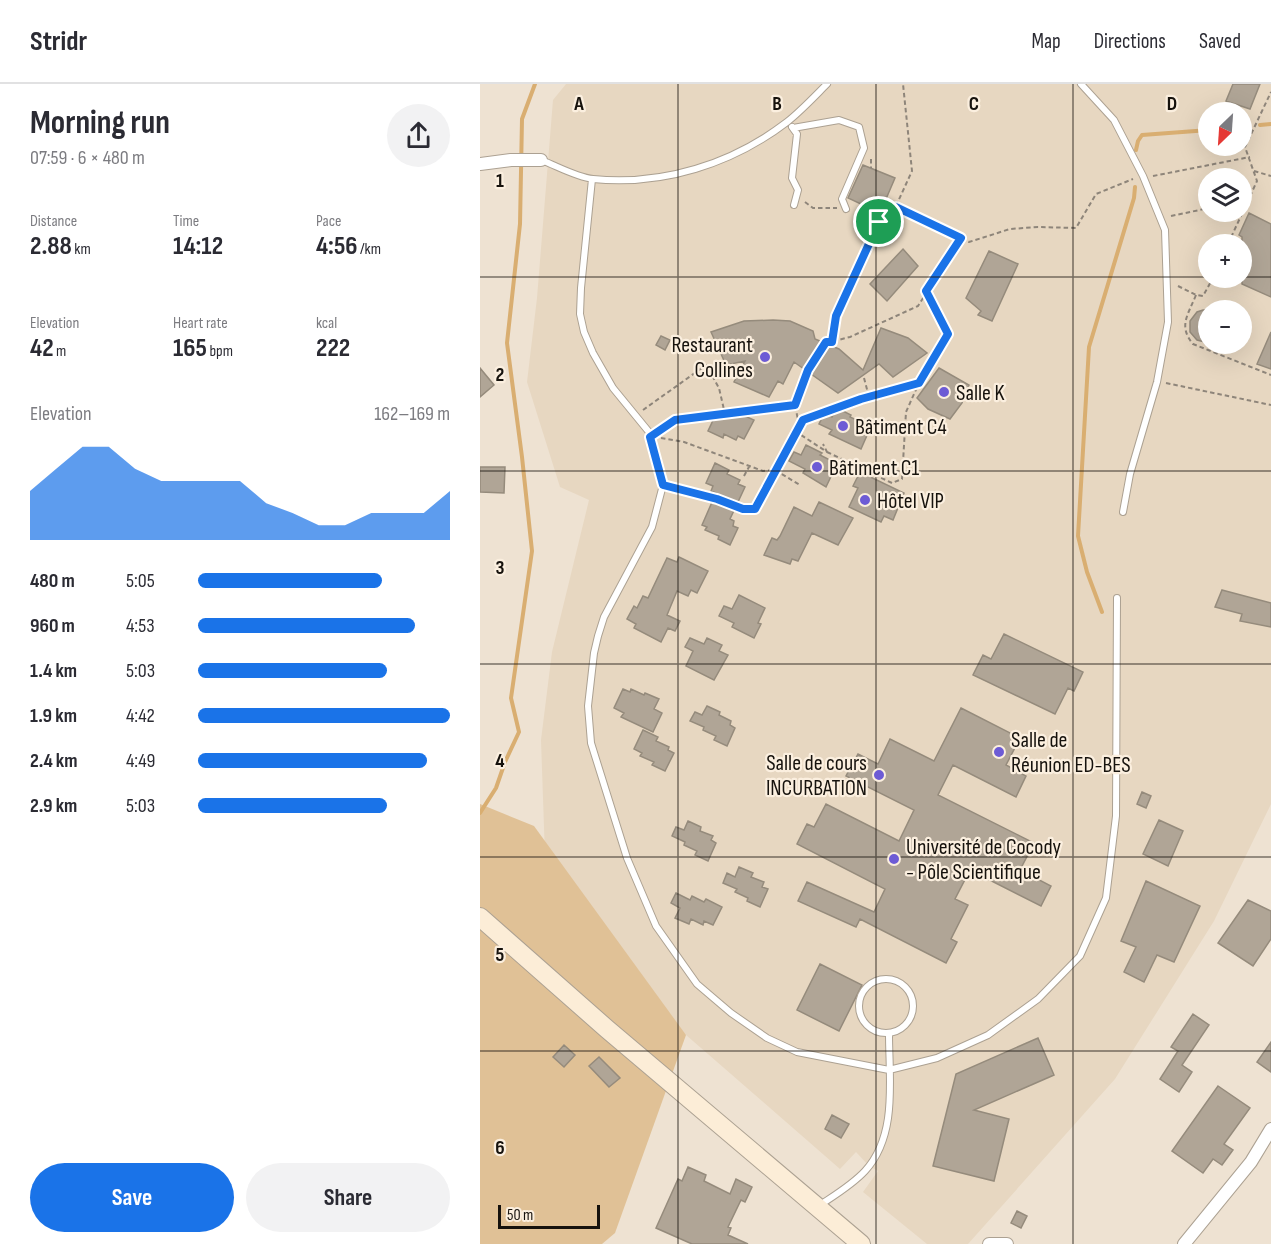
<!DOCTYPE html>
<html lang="en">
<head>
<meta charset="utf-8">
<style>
  body { margin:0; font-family:"Sofia Sans Condensed",sans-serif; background:#f2f2f3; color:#2b2b33; height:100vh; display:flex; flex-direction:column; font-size:22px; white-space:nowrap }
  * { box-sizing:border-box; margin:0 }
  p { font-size:20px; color:#7c7c81 }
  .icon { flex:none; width:33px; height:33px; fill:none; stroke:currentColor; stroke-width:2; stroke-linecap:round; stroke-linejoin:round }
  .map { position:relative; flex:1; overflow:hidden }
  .side { display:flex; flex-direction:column; background:#fff; width:480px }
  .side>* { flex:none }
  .needle { width:39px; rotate:205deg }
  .buttons { position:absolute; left:718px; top:18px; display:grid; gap:12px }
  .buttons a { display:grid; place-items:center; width:54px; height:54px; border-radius:50%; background:#fff; box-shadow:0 6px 24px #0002; font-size:30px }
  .scale { position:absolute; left:18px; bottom:15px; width:102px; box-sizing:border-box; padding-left:6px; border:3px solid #16120d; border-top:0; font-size:16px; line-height:21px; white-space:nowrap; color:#16120d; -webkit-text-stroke:4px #fbefdf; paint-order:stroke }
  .pin { position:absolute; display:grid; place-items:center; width:51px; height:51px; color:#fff; margin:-26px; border:3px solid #fff; border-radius:50%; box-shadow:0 2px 6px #0007 }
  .round { display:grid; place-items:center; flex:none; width:63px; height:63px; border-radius:32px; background:#f2f2f3 }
  .head { display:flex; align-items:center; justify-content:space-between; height:102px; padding:0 30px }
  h1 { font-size:33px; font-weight:700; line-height:45px }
  .stats { display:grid; grid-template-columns:repeat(3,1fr); gap:9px; height:102px; padding:6px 30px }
  .stats div { display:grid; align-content:center }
  .stats b { font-size:26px; font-weight:700 }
  .stats small { font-size:16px; font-weight:400 }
  .stats p { font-size:16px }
  .chart { height:168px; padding:12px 30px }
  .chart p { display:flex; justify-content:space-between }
  .chart svg { width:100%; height:108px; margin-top:6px; fill:#1a73e8; opacity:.7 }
  .primary-button { display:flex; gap:12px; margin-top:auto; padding:12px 30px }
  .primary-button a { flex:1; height:69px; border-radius:36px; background:#1a73e8; color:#fff; font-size:24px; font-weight:700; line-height:69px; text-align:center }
  .primary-button a+a { background:#f2f2f3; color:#2b2b33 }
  ul { padding:0 30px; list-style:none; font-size:20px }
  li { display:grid; grid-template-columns:96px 72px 1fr; align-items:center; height:45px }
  li i { height:15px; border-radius:8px; background:#1a73e8 }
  header { display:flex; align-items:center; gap:36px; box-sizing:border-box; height:84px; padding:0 30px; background:#fff; border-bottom:2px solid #e1e1e2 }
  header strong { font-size:28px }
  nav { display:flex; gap:33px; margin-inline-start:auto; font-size:21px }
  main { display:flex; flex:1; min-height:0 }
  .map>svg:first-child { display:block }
  .built { fill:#e7d7c1; fill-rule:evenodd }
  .green { fill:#e0c196 }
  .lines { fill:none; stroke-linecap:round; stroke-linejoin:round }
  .stream { stroke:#d9ae71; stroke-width:4 }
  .building { fill:#b0a596; stroke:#958b7c; stroke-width:1.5 }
  .lane-casing { stroke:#aca192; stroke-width:8 }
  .street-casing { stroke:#aca192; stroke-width:14 }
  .secondary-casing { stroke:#aca192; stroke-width:20 }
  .path { stroke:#8e857a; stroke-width:2; stroke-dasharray:4.5 3; stroke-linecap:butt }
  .lane { stroke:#fff; stroke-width:6 }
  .street { stroke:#fff; stroke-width:12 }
  .secondary { stroke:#fcedd7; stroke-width:18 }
  .route-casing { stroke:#fff; stroke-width:12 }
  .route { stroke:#1a73e8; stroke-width:8 }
  .grid { fill:none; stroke:#16120d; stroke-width:1.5; stroke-opacity:0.55 }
  .poi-dot { fill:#6d5bd5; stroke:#fbefdf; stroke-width:2 }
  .labels { text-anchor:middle; stroke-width:4.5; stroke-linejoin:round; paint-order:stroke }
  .poi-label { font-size:22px; fill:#16120d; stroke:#fbefdf; text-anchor:start }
  .grid-label { font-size:20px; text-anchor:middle; font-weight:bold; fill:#16120d; stroke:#fbefdf; stroke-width:4.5; stroke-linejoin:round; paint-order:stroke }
</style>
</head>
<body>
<header>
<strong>Stridr</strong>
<nav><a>Map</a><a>Directions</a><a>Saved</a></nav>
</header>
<main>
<section class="side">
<div class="head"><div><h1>Morning run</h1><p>07:59 · 6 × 480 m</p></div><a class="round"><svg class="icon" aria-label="share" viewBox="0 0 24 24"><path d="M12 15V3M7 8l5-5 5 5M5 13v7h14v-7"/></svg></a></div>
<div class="stats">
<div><p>Distance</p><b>2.88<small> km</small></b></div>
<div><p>Time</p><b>14:12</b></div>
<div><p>Pace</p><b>4:56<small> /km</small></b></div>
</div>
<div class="stats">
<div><p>Elevation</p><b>42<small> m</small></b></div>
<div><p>Heart rate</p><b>165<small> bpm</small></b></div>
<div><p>kcal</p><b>222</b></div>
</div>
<div class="chart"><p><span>Elevation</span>162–169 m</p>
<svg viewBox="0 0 160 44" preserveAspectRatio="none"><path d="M0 44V24L10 15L20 6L30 6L40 15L50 20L60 20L70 20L80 20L90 29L100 33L110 38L120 38L130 33L140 33L150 33L160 24V44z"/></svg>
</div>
<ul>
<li><b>480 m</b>5:05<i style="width:73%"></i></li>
<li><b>960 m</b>4:53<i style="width:86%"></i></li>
<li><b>1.4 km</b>5:03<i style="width:75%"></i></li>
<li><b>1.9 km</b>4:42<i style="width:100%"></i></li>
<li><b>2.4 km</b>4:49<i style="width:91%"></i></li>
<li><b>2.9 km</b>5:03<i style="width:75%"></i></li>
</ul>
<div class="primary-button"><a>Save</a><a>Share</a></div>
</section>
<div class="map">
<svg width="791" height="1160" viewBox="0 0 791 1160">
  <rect width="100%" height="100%" fill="#eee2d2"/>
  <path class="built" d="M86,0H791V720L734,837L635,995L488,1160H447L383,1108L398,1087L389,1082L376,1068L360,1085L67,830L61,656L72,568L109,416L80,403L47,298L57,214L73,16ZM729,28H762V62H729ZM729,94H762V128H729ZM729,160H762V194H729ZM729,226H762V260H729Z"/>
  <path class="green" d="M0,720L54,742L206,951L135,1149L122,1160H0Z"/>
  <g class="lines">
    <path class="stream" d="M780,41L791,40
      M762,43L769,42
      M656,66L658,57L662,51L729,46
      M622,528L607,488L598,452L609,263L654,114L655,103
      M0,729L16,704L25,678L39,648L31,614L52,467L42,373L27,259L40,140L42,35L55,0"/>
  </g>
  <path class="building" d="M753,0H780L770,25L746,17Z
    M383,81L415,94L400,129L368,114Z
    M769,129L791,140V213L762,200V153L759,151Z
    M423,165L438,182L407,217L390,200Z
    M509,167L538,180L512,237L498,231L501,227L486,214Z
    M723,226H729V259L717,256L710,248V237L717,228Z
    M293,236L310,237L333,247L335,255L359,265L383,286L401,244L428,254L447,269L413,293L399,280L358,309L314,278L303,300L298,297L289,313L254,298L265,277L246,281L231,248L264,237Z
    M791,248V285L777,280Z
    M181,252L190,256L185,266L176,261Z
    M0,284L14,301L0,313Z
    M459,284L489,301L482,319L470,335L448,325L437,314Z
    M357,324L371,331L370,333L383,339L380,345L388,349L381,365L349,350L352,346L339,340L344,330L352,333Z
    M245,327L256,333L258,329L274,336L264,355L258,352L256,356L244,350L243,354L228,347L237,328L243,331Z
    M326,361L342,369L340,371L352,377L350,381L355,384L346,403L323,389L325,385L309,377L314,368L321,371Z
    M235,379L249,386L247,390L260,396L258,400L265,403L250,435L254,437L253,442L258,444L250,461L238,455L239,452L225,446L227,443L222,441L236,409L231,407L233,402L226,399Z
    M0,383H25L24,409L0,408Z
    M380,388L424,409L413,436L404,432L401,438L369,423L378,404L373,402Z
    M339,418L373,434L358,461L332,449L318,477L312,475L310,480L284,471L292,454L297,456L300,452L314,423L332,432Z
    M199,473L228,487L217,509L211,506L208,512L197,507L187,531L200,537L195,547L188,544L181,558L154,544L156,540L147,535L154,522L157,524L163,512L168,514L187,474L197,478Z
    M742,506L791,519V543L760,537L762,530L735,523Z
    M259,511L285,524L278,539L281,540L274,554L252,543L254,539L239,532L244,522L252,525Z
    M524,550L603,588L594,607L588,604L575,630L493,591L503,571L511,575Z
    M210,554L224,560L227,554L242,561L239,567L248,571L234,596L206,582L213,567L205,563Z
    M143,605L150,608L151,605L164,611L165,609L179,615L174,625L182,629L173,648L141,633L144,629L134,624Z
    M227,622L240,628L239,631L251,637L250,641L255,644L247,662L234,656L236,652L223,646L224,643L210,637L215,628L222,631Z
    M481,624L540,654L526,681L546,692L536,713L473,681L458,711L554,759L540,786L571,802L561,822L490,786L475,815L488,821L471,855L477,858L466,879L380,835L376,843L318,817L327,798L394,828L405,805L317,760L327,740L334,743L346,720L419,757L434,726L366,692L378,670L398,680L410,655L454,677Z
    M163,646L178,653L176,657L189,663L188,666L194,669L185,687L172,681L174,678L160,672L162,669L154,665Z
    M662,708L671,712L666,724L657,720Z
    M679,736L703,747L688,782L663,770Z
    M208,737L221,743L220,747L233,752L231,756L236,759L228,777L215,771L217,767L204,761L205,758L192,752L196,743L204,746Z
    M259,783L273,789L271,793L284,798L282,803L288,805L280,823L267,817L268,814L255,808L257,805L243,799L247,789L255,793Z
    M666,797L720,822L694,878L677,871L664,898L644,888L656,863L641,857Z
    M196,809L210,816L212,812L224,818L226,815L242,823L233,841L224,837L223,841L211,835L209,840L195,834L200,824L191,819Z
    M768,816L791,827V855L773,882L738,859Z
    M340,880L382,901L359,947L317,926Z
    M713,930L729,941L702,981L712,988L699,1008L680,995L698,967L691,963Z
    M558,954L574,991L494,1026L529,1035L514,1097L453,1082L476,990Z
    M791,958V988L777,978Z
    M84,961L95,971L84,983L73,973Z
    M119,973L140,994L129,1003L109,982Z
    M738,1002L770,1024L744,1060L753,1066L742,1081L733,1075L723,1089L692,1067Z
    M352,1031L369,1040L361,1054L345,1045Z
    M208,1083L226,1091L224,1097L250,1110L256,1095L272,1103L265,1118L261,1116L248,1143L251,1144L248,1151L268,1160H212L176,1144L198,1095L202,1097Z
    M537,1127L547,1132L541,1144L531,1139Z"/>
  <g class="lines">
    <g class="lane-casing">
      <path id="lane" d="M601,0L634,36L663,92L685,146L688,238L677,298L650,390L643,428
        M312,43L317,50L312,94L318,106L314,121
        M313,44L359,36L379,43L384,64L362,115L366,125
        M61,76C77,82 96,93 113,95C183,102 252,80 307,38C321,27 334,13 347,0
        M112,95L101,204L100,230L104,248L113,269L133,304L169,348L183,401L172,443L124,533L118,552L114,569L108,622L111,659L147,774L176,842L217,900L251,929L287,954L317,968L409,986L457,974L508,951L558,915L600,872L626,814L636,732L637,514
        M379 922a27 27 0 1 1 54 0a27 27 0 1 1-54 0Z
        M340,1121C355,1111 372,1101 385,1087C418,1051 409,995 409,950"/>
    </g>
    <g class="street-casing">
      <path id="street" d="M0,80L31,76H61
        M509,1160H527
        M704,1160L771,1078L791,1045"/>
    </g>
    <g class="secondary-casing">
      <path id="secondary" d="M0,833L127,945L381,1160"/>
    </g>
    <path class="path" d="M391,75V84
      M774,87L791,92
      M673,92L770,73
      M762,116L770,114
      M325,118L333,124H357
      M416,122L432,87L423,0
      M691,132L729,124
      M748,160L777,97L765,63L791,8
      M698,202L716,211L723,212L733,194
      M716,211C708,231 698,242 713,260L791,291
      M352,258L356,232L399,138L416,123L489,158L530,145L558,143L596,144L616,110L653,95
      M384,294L389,313
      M686,299L791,321
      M163,326L226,281L239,304L245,330
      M319,341L315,321L328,286L346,259L370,253L438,222L481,154
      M178,347L195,336L315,321
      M315,347L347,368L343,360
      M181,354L204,358L283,387L295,386L320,401
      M347,368L412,399L422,395L426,328L438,301
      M264,392L270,381
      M192,403L237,415L263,425H275L323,336L381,315L439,299L468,250L446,207"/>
    <use href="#lane" class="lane"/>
    <use href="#street" class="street"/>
    <use href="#secondary" class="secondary"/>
  </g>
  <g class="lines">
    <g class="route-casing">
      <path id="route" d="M416,123L481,154L446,207L468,250L439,299L381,315L323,336L275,425H263L237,415L183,401L170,353L195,336L315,321L328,286L346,258H352L356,232L399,138Z"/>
    </g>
    <use href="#route" class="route"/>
  </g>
  <path class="grid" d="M198,0V1160M396,0V1160M593,0V1160M0,193H729M762,193H791M0,387H791M0,580H791M0,773H791M0,967H791"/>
  <g class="poi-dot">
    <circle cx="285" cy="273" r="6"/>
    <circle cx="464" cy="308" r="6"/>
    <circle cx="363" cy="342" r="6"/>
    <circle cx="337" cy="383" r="6"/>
    <circle cx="385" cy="416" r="6"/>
    <circle cx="519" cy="668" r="6"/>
    <circle cx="399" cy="691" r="6"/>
    <circle cx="414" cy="775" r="6"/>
  </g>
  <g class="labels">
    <g class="poi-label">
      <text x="273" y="268" text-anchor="end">Restaurant<tspan x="273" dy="25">Collines</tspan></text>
      <text x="476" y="316">Salle K</text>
      <text x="375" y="350">Bâtiment C4</text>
      <text x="349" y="391">Bâtiment C1</text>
      <text x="397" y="424">Hôtel VIP</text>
      <text x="531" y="663">Salle de<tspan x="531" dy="25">Réunion ED-BES</tspan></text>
      <text x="387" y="686" text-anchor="end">Salle de cours<tspan x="387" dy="25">INCURBATION</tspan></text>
      <text x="426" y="770">Université de Cocody<tspan x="426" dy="25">- Pôle Scientifique</tspan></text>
    </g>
  </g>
  <g class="grid-label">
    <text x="99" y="26">A</text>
    <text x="297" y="26">B</text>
    <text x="494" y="26">C</text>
    <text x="692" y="26">D</text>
    <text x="20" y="103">1</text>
    <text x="20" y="297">2</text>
    <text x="20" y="490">3</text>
    <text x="20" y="683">4</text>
    <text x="20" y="877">5</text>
    <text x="20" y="1070">6</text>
  </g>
</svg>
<div class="buttons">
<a><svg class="needle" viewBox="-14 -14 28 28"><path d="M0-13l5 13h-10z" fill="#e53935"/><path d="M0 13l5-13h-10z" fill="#7c7c81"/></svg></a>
<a><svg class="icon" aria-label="layers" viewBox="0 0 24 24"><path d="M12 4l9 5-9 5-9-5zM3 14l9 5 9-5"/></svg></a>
<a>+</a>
<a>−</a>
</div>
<div class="scale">50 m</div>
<div class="pin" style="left:399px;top:138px;background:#1e9e55"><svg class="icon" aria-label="arrive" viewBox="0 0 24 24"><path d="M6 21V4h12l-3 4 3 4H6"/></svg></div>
</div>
</main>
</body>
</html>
